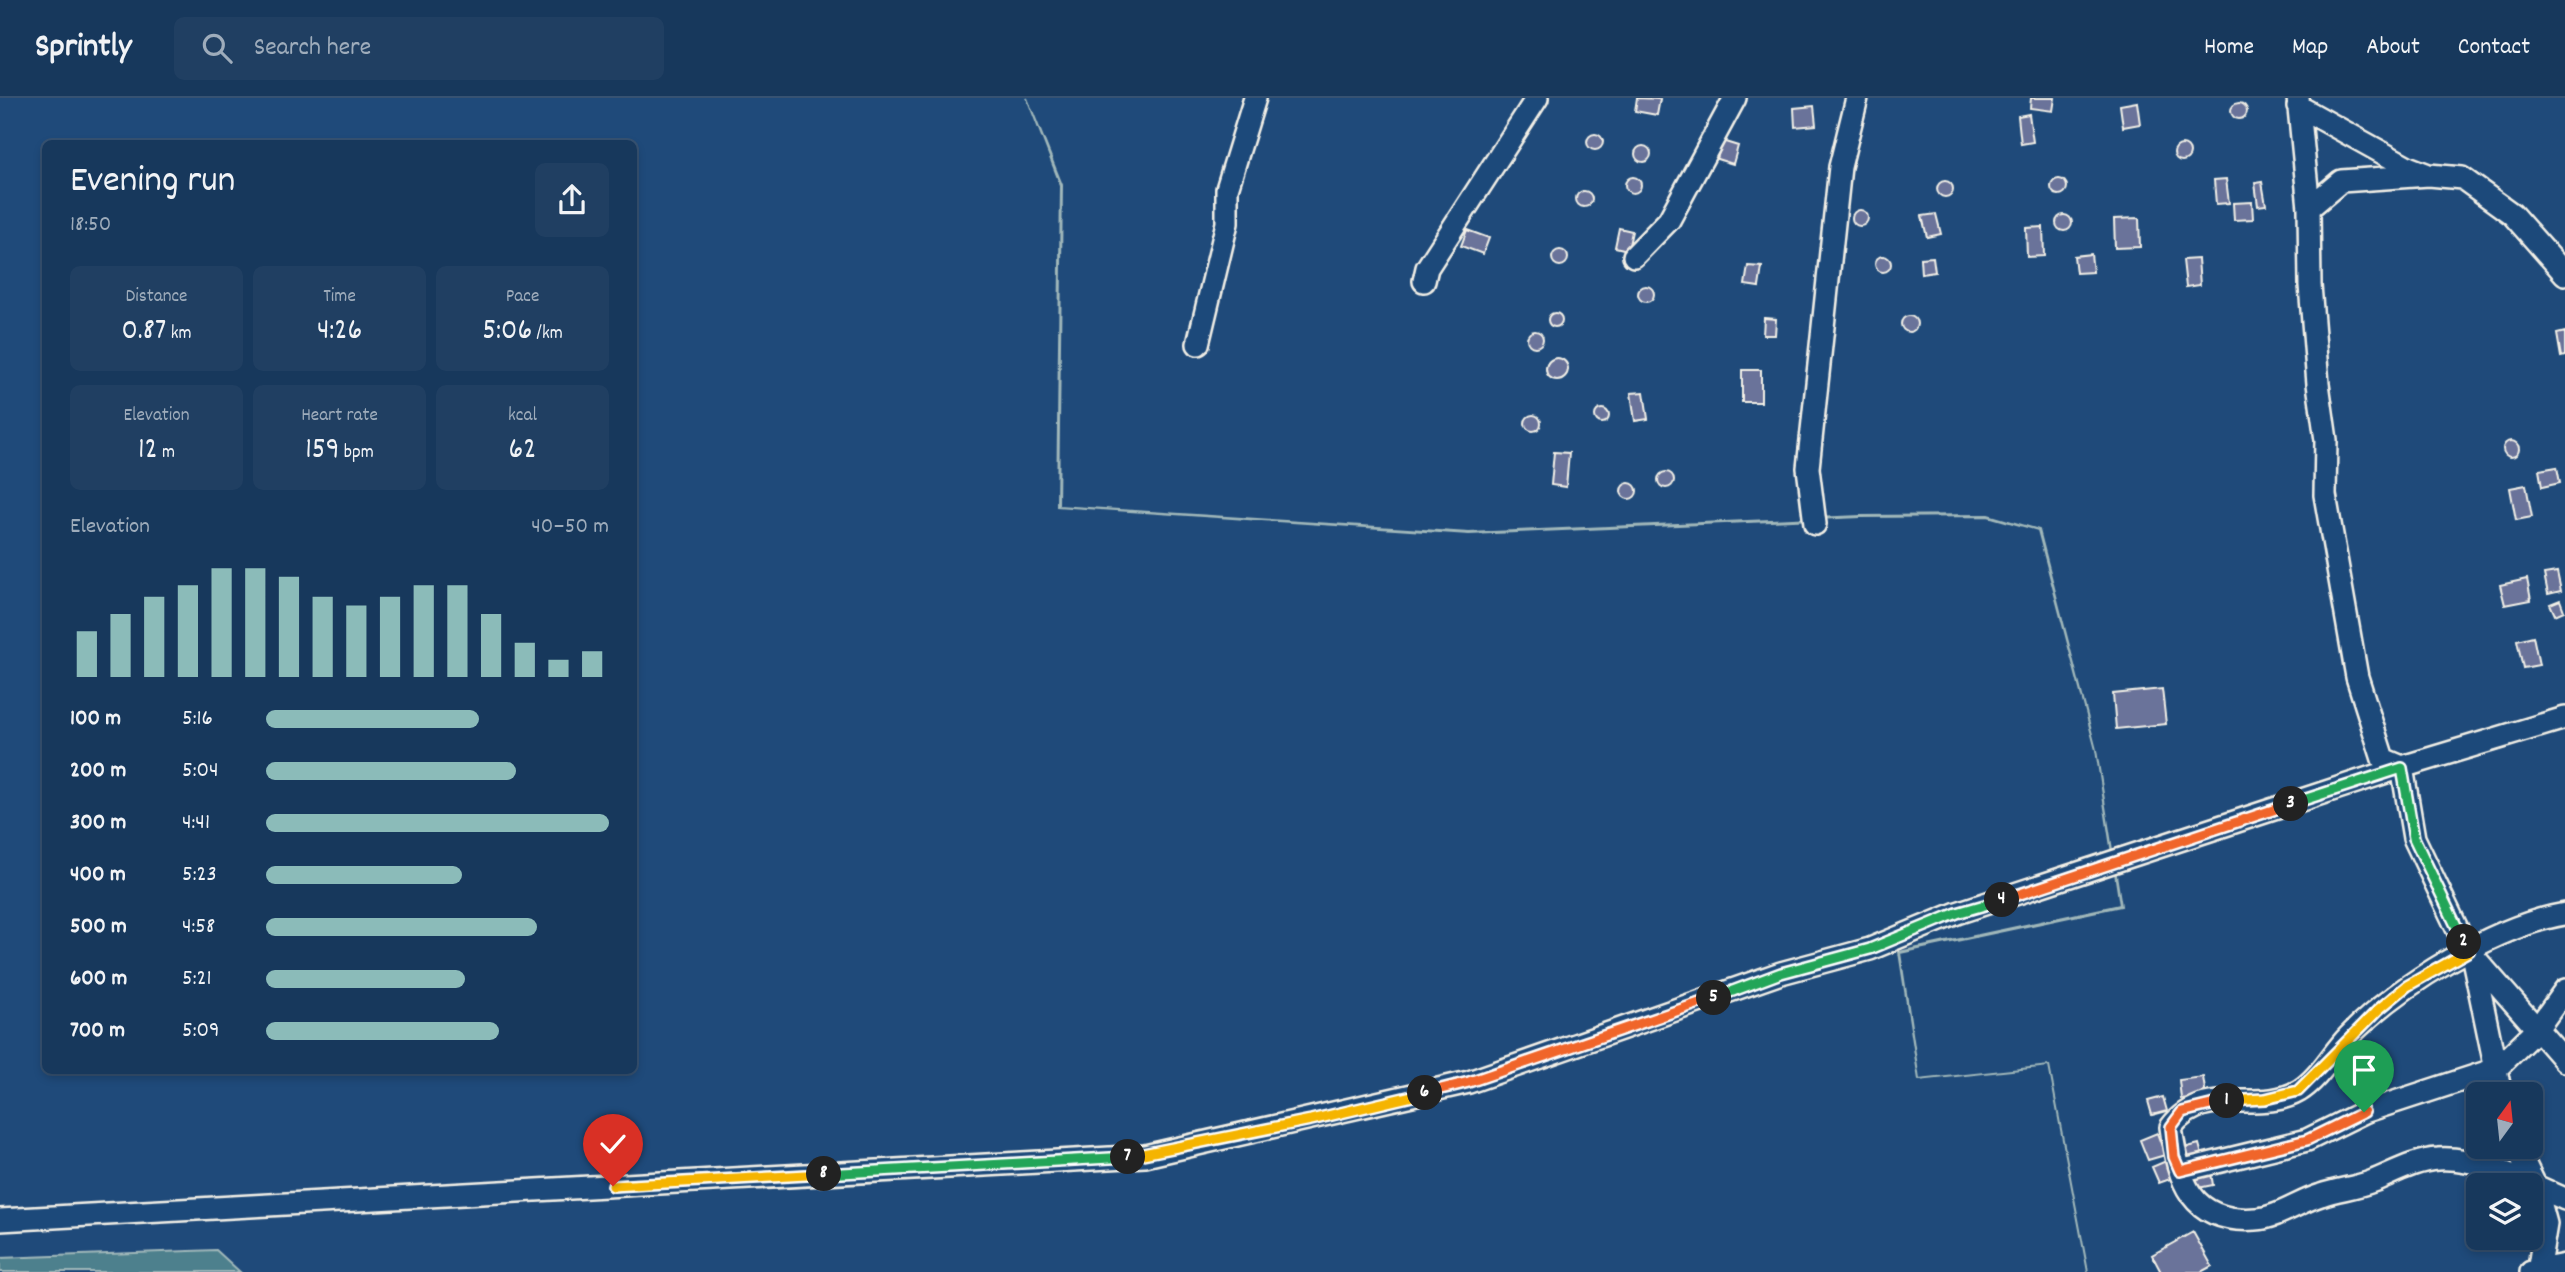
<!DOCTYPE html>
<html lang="en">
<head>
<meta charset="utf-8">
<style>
  body { margin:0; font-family:Dekko,sans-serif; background:#203f62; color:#f1f3f6; height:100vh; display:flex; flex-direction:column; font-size:26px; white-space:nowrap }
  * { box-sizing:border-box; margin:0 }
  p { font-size:23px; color:#9eacbb }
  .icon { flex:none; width:38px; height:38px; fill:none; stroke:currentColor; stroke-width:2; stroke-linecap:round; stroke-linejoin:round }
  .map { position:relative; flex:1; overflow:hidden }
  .sheet { position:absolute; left:42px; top:42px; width:595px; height:934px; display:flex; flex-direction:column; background:#17385c; border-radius:10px; box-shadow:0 4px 10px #0003,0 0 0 2px #365272 }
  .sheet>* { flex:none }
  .needle { width:46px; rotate:15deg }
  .controls { position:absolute; left:2466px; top:984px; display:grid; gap:14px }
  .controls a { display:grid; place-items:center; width:77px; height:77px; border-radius:10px; background:#17385c; box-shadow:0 4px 10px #0003,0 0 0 2px #365272; font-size:35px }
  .pin { position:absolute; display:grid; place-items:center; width:60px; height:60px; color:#fff; margin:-72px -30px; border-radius:50% 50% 50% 0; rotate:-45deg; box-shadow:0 0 7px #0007 }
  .pin .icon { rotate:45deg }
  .km { position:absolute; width:35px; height:35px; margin:-18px; border-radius:50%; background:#222; color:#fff; font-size:19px; line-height:35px; text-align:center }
  .round { display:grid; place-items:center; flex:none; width:74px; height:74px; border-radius:10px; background:#203f62 }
  .head { display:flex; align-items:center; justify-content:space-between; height:119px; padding:0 28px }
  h1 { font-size:38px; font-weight:600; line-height:52px }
  .figures { display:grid; grid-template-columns:repeat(3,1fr); gap:10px; height:119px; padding:7px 28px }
  .figures div { display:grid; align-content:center; border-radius:10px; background:#203f62; text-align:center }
  .figures b { font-size:30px; font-weight:600 }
  .figures small { font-size:19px; font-weight:400 }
  .figures p { font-size:19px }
  .chart { height:196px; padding:14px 28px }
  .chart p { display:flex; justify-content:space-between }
  .chart svg { width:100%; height:126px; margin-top:7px; stroke:#8bbbb9; stroke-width:6 }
  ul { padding:0 28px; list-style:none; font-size:23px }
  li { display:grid; grid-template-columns:112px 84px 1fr; align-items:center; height:52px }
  li i { height:18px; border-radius:9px; background:#8bbbb9 }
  header { display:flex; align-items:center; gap:42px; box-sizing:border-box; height:98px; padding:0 35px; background:#17385c; border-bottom:2px solid #365272 }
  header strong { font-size:33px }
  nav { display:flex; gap:38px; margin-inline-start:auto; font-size:24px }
  .search { width:490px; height:63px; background:#203f62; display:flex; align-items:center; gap:18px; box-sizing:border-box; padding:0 24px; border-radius:10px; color:#9eacbb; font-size:26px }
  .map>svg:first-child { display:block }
  .green { fill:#4e808d; stroke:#a1b8ba; stroke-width:2 }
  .building { fill:#6a739a; stroke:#f4f1e8; stroke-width:2 }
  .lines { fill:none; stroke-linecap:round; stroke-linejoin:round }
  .minor-casing { stroke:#f4f1e8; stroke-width:26 }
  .minor { stroke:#1f4a7a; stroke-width:21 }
  .split-1-casing { stroke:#fff; stroke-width:14 }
  .split-2-casing { stroke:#fff; stroke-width:14 }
  .split-3-casing { stroke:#fff; stroke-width:14 }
  .split-4-casing { stroke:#fff; stroke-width:14 }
  .split-5-casing { stroke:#fff; stroke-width:14 }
  .split-6-casing { stroke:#fff; stroke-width:14 }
  .split-7-casing { stroke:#fff; stroke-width:14 }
  .split-8-casing { stroke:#fff; stroke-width:14 }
  .split-9-casing { stroke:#fff; stroke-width:14 }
  .split-1 { stroke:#f0652b; stroke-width:9 }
  .split-2 { stroke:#f5b400; stroke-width:9 }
  .split-3 { stroke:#22a559; stroke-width:9 }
  .split-4 { stroke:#f0652b; stroke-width:9 }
  .split-5 { stroke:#22a559; stroke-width:9 }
  .split-6 { stroke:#f0652b; stroke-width:9 }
  .split-7 { stroke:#f5b400; stroke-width:9 }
  .split-8 { stroke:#22a559; stroke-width:9 }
  .split-9 { stroke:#f5b400; stroke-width:9 }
</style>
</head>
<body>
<header>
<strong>Sprintly</strong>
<div class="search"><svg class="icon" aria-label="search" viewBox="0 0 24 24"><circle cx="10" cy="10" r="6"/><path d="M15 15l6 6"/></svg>Search here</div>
<nav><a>Home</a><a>Map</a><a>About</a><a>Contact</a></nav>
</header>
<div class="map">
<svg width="2565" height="1174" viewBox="0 0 2565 1174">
  <rect width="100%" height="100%" fill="#1f4a7a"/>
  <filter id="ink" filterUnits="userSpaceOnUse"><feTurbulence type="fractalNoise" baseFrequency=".0143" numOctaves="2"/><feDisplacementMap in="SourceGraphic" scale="14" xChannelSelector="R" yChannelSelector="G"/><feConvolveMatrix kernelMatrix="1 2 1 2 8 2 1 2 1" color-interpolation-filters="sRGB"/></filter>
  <g filter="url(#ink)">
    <path class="green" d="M1027,0L1062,87L1058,408L1469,435L1861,418L1988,417L2039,432L2096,652L2121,808L1900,855L1919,982L2049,968L2088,1174L2049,968L1919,982L1899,854L2120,807L2096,652L2038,432L1988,418L1861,419L1469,436L1057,408L1061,88Z
      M216,1152L240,1174H0V1160Z"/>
    <path class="building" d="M1637,0L1660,1L1657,17L1635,13Z
      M2031,0H2055L2053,13L2030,10Z
      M2137,4L2140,26L2123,29L2120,7Z
      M2231 13a8 8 0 1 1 16 0a8 8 0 1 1-16 0Z
      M1814,8L1816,27L1795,29L1794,10Z
      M2029,16L2033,44L2021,46L2018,18Z
      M1587 44a8 8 0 1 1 16 0a8 8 0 1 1-16 0Z
      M1722,43L1738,48L1733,66L1717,61Z
      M2174 55a8 8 0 1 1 16 0a8 8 0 1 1-16 0Z
      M1635 56a8 8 0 1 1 16 0a8 8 0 1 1-16 0Z
      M1625 87a8 8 0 1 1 16 0a8 8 0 1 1-16 0Z
      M2226,81L2229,105L2216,106L2214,82Z
      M2051 89a8 8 0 1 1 16 0a8 8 0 1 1-16 0Z
      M1937 91a8 8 0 1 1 16 0a8 8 0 1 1-16 0Z
      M2262,84L2266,107L2258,108L2255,85Z
      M1576 101a8 8 0 1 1 16 0a8 8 0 1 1-16 0Z
      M2252,104L2253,121L2234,122L2233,105Z
      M1852 120a8 8 0 1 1 16 0a8 8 0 1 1-16 0Z
      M1936,116L1941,136L1927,139L1922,118Z
      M2056 125a8 8 0 1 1 16 0a8 8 0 1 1-16 0Z
      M2139,120L2140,149L2115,150L2114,121Z
      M2043,129L2044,158L2027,159L2026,130Z
      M1619,130L1632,133L1628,152L1615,149Z
      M1467,132L1489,140L1483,156L1461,148Z
      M1552 160a8 8 0 1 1 16 0a8 8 0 1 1-16 0Z
      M2091,156L2093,174L2076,175L2074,158Z
      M1875 166a8 8 0 1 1 16 0a8 8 0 1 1-16 0Z
      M1933,159L1935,174L1921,176L1920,160Z
      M2198,161L2200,187L2186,189L2183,162Z
      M1748,168L1762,169L1759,189L1745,187Z
      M1638 196a8 8 0 1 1 16 0a8 8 0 1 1-16 0Z
      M1548 222a7 7 0 1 1 14 0a7 7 0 1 1-14 0Z
      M1901 226a8 8 0 1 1 16 0a8 8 0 1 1-16 0Z
      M1764,220L1776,221L1775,237H1763Z
      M1527 241a8 8 0 1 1 16 0a8 8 0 1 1-16 0Z
      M2565,234V258L2561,259L2557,236Z
      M1546 271a11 11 0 1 1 22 0a11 11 0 1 1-22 0Z
      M1742,272H1761V304H1742Z
      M1644,294L1648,321L1635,323L1631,295Z
      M1595 318a7 7 0 1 1 14 0a7 7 0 1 1-14 0Z
      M1525 325a8 8 0 1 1 16 0a8 8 0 1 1-16 0Z
      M2503 351a8 8 0 1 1 16 0a8 8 0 1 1-16 0Z
      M1554,354L1569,355L1566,389L1551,387Z
      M2557,369L2560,385L2542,389L2539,372Z
      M1658 382a8 8 0 1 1 16 0a8 8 0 1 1-16 0Z
      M1621 393a8 8 0 1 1 16 0a8 8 0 1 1-16 0Z
      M2526,387L2532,419L2516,422L2510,390Z
      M2557,474L2561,493L2548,496L2544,476Z
      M2527,481L2531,502L2505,507L2500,487Z
      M2560,502L2564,513L2555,517L2550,506Z
      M2533,538L2539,567L2523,570L2517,542Z
      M2162,591L2166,626L2116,631L2113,596Z
      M2203,979L2206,998L2181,1001L2179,982Z
      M2163,999L2167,1013L2152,1017L2148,1003Z
      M2157,1035L2165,1057L2148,1062L2140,1042Z
      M2199,1046L2202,1057L2187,1061L2184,1050Z
      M2166,1063L2173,1080L2159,1085L2152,1069Z
      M2211,1075L2213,1087L2198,1090L2195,1078Z
      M2193,1134L2212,1168L2201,1174H2161L2152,1157Z"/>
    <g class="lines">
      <g class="minor-casing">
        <path id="minor" d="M2298,0L2309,110L2310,187L2318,286L2326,342L2325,397L2357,579L2383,661L2402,669L2414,740L2464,845L2473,858L2565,963
          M2298,8L2408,69L2426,76
          M2309,110L2341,83L2429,77L2462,80L2512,116L2565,176
          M1634,158L1669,122L1735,0
          M1424,183L1427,170L1537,0
          M1198,246L1227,125V91L1255,0
          M1815,426L1808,370L1840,69L1857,0
          M2565,816C2494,828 2399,887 2349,938C2332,955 2320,980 2299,993C2258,1017 2205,984 2171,1029C2178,1083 2191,1126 2256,1121C2278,1120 2300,1103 2321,1097C2338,1091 2355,1090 2373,1083C2393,1075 2416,1062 2438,1061C2480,1058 2527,1085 2565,1101
          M2473,861L2501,996
          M2516,1048L2536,1089L2546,1126L2538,1174
          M2180,1073L2307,1042L2364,1014L2496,971L2537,931L2565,892
          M0,1122L1145,1058L1469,984L1781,875L1870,851L1957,815L2402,669L2565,620
          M2531,1174L2565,1167"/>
      </g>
      <use href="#minor" class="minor"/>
    </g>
  </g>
  <g class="lines" filter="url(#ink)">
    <g class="split-1-casing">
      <path id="split-1" d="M2227,1003L2182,1014L2171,1029L2174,1059L2180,1073L2307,1042L2364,1014"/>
    </g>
    <g class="split-2-casing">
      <path id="split-2" d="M2227,1003L2265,1001L2298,993L2379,911L2407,888L2469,853L2464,844"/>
    </g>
    <g class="split-3-casing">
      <path id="split-3" d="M2291,706L2402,670L2414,740L2464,844"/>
    </g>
    <g class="split-4-casing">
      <path id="split-4" d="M2002,802L2291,706"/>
    </g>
    <g class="split-5-casing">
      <path id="split-5" d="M1714,900L1781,875L1870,851L1957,815L2002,802"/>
    </g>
    <g class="split-6-casing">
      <path id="split-6" d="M1425,995L1469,984L1714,900"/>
    </g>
    <g class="split-7-casing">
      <path id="split-7" d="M1128,1059L1311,1022L1425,995"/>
    </g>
    <g class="split-8-casing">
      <path id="split-8" d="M824,1076L1128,1059"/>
    </g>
    <g class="split-9-casing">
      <path id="split-9" d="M613,1088L824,1076"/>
    </g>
    <use href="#split-1" class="split-1"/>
    <use href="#split-2" class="split-2"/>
    <use href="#split-3" class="split-3"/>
    <use href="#split-4" class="split-4"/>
    <use href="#split-5" class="split-5"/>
    <use href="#split-6" class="split-6"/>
    <use href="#split-7" class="split-7"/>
    <use href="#split-8" class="split-8"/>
    <use href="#split-9" class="split-9"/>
  </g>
</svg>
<div class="controls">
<a><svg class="needle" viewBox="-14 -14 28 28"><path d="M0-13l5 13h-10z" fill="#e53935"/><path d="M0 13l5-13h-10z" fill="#9eacbb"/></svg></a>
<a><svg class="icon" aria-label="layers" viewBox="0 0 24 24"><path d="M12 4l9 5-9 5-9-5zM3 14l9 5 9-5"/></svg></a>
</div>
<div class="pin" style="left:2364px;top:1014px;background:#1e9e55"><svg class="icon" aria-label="arrive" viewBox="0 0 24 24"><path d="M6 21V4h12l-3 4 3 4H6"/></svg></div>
<div class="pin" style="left:613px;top:1088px;background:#d93025"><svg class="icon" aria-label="check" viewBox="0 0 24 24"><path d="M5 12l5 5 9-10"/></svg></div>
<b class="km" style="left:2227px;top:1003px">1</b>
<b class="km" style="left:2464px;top:844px">2</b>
<b class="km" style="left:2291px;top:706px">3</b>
<b class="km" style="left:2002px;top:802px">4</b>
<b class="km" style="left:1714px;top:900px">5</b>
<b class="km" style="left:1425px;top:995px">6</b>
<b class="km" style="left:1128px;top:1059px">7</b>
<b class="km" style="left:824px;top:1076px">8</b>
<section class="sheet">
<div class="head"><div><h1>Evening run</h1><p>18:50</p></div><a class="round"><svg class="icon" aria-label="share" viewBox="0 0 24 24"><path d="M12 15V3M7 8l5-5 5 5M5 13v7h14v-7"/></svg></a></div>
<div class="figures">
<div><p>Distance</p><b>0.87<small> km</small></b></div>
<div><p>Time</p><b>4:26</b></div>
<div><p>Pace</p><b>5:06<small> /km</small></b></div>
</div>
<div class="figures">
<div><p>Elevation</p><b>12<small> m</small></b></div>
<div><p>Heart rate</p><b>159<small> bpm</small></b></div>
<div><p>kcal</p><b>62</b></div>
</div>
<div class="chart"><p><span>Elevation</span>40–50 m</p>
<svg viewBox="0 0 160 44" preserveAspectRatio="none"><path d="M5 44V28M15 44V22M25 44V16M35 44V12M45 44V6M55 44V6M65 44V9M75 44V16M85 44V19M95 44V16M105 44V12M115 44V12M125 44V22M135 44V32M145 44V38M155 44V35"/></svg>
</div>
<ul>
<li><b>100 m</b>5:16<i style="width:62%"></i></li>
<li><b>200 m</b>5:04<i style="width:73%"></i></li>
<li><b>300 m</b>4:41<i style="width:100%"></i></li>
<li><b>400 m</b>5:23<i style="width:57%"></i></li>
<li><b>500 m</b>4:58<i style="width:79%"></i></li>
<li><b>600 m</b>5:21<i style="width:58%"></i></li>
<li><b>700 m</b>5:09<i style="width:68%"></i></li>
</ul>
</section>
</div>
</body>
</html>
